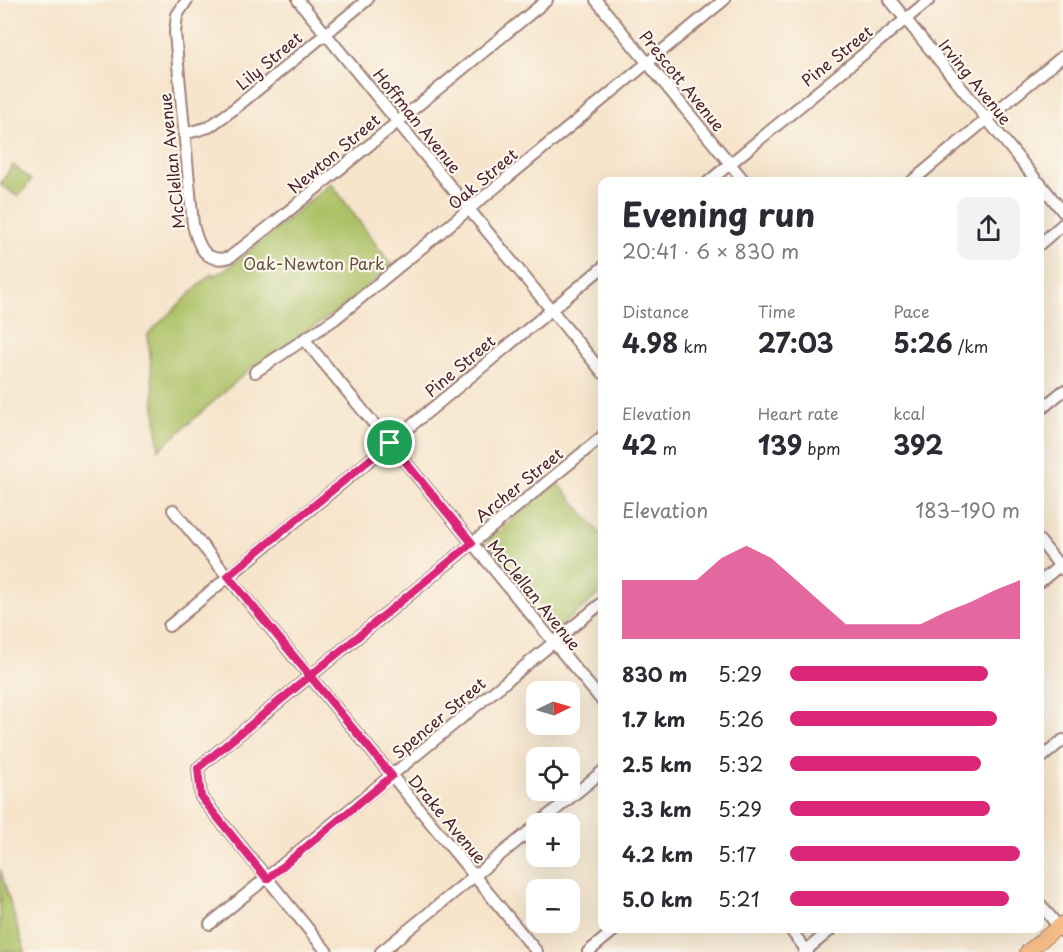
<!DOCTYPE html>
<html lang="en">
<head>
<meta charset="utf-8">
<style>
  body { margin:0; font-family:"Playpen Sans",sans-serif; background:#f2f2f3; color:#2b2b33; height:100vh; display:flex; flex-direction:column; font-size:22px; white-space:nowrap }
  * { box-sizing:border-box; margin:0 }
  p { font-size:20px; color:#7c7c81 }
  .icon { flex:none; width:33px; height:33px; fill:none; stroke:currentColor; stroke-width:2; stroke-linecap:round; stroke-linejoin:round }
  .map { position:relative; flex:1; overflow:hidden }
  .sheet { position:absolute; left:598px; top:177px; width:446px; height:756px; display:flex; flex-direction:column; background:#fff; border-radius:12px; box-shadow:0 6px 24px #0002 }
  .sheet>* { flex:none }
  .needle { width:39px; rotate:85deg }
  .tools { position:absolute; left:526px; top:681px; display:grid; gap:12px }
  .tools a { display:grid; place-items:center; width:54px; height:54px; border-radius:12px; background:#fff; box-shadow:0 6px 24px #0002; font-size:30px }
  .pin { position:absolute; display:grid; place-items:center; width:51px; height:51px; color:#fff; margin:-26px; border:3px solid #fff; border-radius:50%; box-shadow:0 2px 6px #0007 }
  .round { display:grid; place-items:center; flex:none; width:63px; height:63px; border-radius:12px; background:#f2f2f3 }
  .summary { display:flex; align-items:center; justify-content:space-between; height:102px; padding:0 24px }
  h1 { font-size:33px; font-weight:700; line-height:45px }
  .figures { display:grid; grid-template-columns:repeat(3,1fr); gap:9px; height:102px; padding:6px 24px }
  .figures div { display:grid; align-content:center }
  .figures b { font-size:26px; font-weight:700 }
  .figures small { font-size:16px; font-weight:400 }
  .figures p { font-size:16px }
  .chart { height:168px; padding:12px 24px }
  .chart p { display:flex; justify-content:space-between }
  .chart svg { width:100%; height:108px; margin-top:6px; fill:#db2777; opacity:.7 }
  ul { padding:0 24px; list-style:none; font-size:20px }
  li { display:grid; grid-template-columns:96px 72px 1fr; align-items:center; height:45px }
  li i { height:15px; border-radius:8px; background:#db2777 }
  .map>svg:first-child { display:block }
  .green { fill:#abc064; stroke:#7a7048; stroke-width:1.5 }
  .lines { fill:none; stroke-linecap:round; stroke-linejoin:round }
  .minor-casing { stroke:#a0827b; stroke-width:14 }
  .major-casing { stroke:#a0827b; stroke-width:16 }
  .minor { stroke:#fff; stroke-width:10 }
  .major { stroke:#f7bd88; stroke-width:14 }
  .route-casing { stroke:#fff; stroke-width:12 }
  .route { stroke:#db2777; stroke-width:8 }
  .labels { text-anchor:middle; stroke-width:4.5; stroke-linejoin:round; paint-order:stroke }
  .street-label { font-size:16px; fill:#4a1f2b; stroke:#fbf7ec }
  .park-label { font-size:16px; fill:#674f3c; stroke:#fbf7ec }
</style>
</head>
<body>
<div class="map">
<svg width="1063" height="952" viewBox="0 0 1063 952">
  <rect width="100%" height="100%" fill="#fbf7ec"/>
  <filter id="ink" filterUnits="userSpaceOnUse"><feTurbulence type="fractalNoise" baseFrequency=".0167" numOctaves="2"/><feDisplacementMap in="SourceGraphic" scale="12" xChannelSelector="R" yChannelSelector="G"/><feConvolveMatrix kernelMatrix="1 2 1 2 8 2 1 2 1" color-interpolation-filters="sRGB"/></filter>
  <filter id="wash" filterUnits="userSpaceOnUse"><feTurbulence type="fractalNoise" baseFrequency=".008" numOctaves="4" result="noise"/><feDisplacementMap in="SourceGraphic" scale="24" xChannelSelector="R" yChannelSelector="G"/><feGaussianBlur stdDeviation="1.35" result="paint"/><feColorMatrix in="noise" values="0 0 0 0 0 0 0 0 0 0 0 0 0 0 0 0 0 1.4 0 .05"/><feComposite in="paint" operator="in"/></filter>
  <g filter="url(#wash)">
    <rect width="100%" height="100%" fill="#f6e4cb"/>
    <path class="green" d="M13,165L31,180L18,197L0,184Z
      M331,183L392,266L333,314L251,368L159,450L148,334L212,273L215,276L235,263Z
      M558,483L603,537V591L559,627C537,599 513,575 491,547L485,545L489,538Z
      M0,869L25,952H0Z"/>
  </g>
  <g filter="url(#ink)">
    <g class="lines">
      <g class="minor-casing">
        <path id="minor" d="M187,0L177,15L175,33L193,225C198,245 205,265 230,257L275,222L547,0
          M298,0L603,373
          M596,0L745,182
          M890,0L1038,182
          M184,134L209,127L234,109L367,0
          M708,182L929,0
          M911,182L1063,56
          M1040,183L1063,212
          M1040,244L1063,224
          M304,339L603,702
          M255,372L335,319L724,0
          M1040,410L1063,391
          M173,510L537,952
          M1040,541L1063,570
          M1040,582L1063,563
          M169,626L603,267
          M1040,759L1063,740
          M538,824L603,771
          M1040,904L1063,932
          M210,924L603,602
          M789,928L808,952
          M327,952L201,797L198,768L603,436
          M381,952L537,825
          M588,952L617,928
          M804,952L833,928"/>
      </g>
      <g class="major-casing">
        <path id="major" d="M1027,952L1063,923"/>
      </g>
      <use href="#minor" class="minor"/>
      <use href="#major" class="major"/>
    </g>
  </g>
  <g class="lines" filter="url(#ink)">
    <g class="route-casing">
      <path id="route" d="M390,443L472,543L198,768L201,797L267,879L392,776L228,576L390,443"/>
    </g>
    <use href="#route" class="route"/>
  </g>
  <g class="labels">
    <g class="street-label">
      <text transform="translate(837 56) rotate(-39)" y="6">Pine Street</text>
      <text transform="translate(269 61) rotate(-40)" y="6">Lily Street</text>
      <text transform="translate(682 81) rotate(51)" y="6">Prescott Avenue</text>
      <text transform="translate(975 82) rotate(51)" y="6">Irving Avenue</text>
      <text transform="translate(417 121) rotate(51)" y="6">Hoffman Avenue</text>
      <text transform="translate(334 154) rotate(-40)" y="6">Newton Street</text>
      <text transform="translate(172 161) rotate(-96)" y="6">McClellan Avenue</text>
      <text transform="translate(483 179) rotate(-40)" y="6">Oak Street</text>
      <text transform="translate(460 366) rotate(-40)" y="6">Pine Street</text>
      <text transform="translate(519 485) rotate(-39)" y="6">Archer Street</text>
      <text transform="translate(534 595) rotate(51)" y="6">McClellan Avenue</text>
      <text transform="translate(439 718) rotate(-40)" y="6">Spencer Street</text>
      <text transform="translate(447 819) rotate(50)" y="6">Drake Avenue</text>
    </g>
    <g class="park-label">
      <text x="314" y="270">Oak-Newton Park</text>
    </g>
  </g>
</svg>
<div class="tools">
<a><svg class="needle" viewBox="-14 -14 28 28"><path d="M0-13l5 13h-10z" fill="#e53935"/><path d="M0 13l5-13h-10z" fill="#7c7c81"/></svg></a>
<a><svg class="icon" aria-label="locate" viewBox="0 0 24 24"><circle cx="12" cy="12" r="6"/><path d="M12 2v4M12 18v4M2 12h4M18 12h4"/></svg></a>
<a>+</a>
<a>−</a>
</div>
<div class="pin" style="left:390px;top:443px;background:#1e9e55"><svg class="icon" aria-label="arrive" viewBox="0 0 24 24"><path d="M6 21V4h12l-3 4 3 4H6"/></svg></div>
<section class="sheet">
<div class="summary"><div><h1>Evening run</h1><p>20:41 · 6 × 830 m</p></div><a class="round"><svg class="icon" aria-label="share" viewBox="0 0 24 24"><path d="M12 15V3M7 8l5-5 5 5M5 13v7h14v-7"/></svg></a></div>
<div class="figures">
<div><p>Distance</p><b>4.98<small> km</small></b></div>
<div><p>Time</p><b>27:03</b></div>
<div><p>Pace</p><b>5:26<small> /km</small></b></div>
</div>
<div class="figures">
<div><p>Elevation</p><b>42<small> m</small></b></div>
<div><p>Heart rate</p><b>139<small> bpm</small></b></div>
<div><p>kcal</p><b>392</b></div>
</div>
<div class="chart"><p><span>Elevation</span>183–190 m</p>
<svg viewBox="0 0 160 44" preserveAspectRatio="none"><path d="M0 44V20L10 20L20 20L30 20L40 11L50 6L60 11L70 20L80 29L90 38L100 38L110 38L120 38L130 33L140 29L150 24L160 20V44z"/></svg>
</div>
<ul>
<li><b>830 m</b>5:29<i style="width:86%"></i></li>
<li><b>1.7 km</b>5:26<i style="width:90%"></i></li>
<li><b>2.5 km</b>5:32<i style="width:83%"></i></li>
<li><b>3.3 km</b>5:29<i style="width:87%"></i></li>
<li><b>4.2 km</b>5:17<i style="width:100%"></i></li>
<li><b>5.0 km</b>5:21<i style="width:95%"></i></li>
</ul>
</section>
</div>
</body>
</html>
